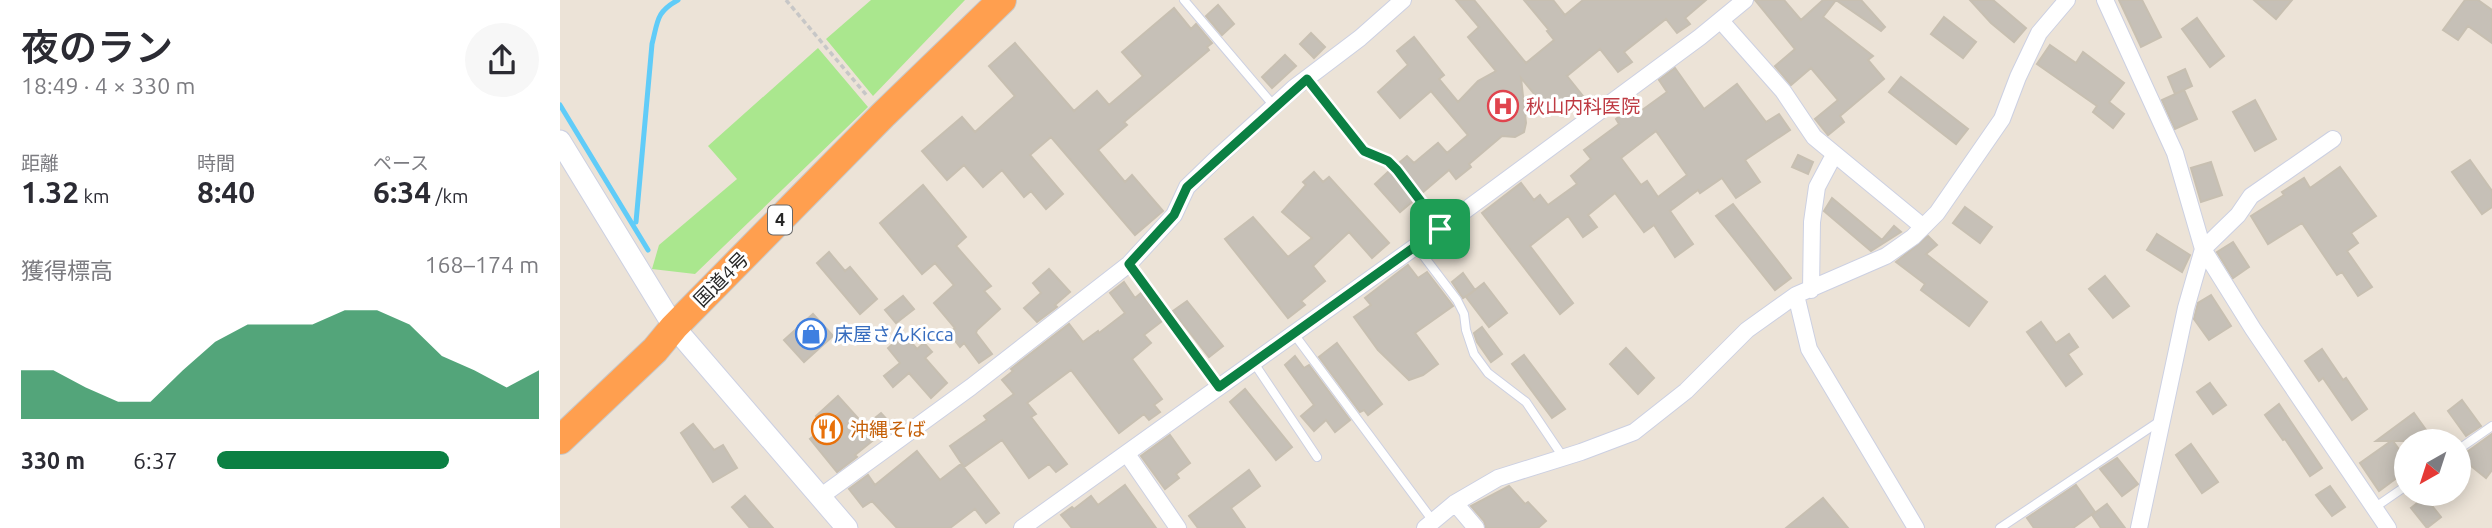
<!DOCTYPE html>
<html lang="ja">
<head>
<meta charset="utf-8">
<style>
  body { margin:0; font-family:Ubuntu,"Noto Sans JP",sans-serif; background:#f7f7f7; color:#2b2b33; height:100vh; display:flex; flex-direction:column; font-size:26px; white-space:nowrap }
  * { box-sizing:border-box; margin:0 }
  p { font-size:23px; color:#7c7c81 }
  .icon { flex:none; width:38px; height:38px; fill:none; stroke:currentColor; stroke-width:2; stroke-linecap:round; stroke-linejoin:round }
  .map { position:relative; flex:1; overflow:hidden }
  .panel { display:flex; flex-direction:column; background:#fff; width:560px }
  .panel>* { flex:none }
  .needle { width:46px; rotate:219deg }
  .controls { position:absolute; left:1834px; top:429px; display:grid; gap:14px }
  .controls a { display:grid; place-items:center; width:77px; height:77px; border-radius:50%; background:#fff; box-shadow:0 4px 18px #0003; font-size:35px }
  .pin { position:absolute; display:grid; place-items:center; width:60px; height:60px; color:#fff; margin:-30px; border-radius:14px; box-shadow:0 4px 10px #0006 }
  .round { display:grid; place-items:center; flex:none; width:74px; height:74px; border-radius:37px; background:#f7f7f7 }
  .overview { display:flex; align-items:center; justify-content:space-between; height:119px; padding:0 21px }
  h1 { font-size:38px; font-weight:600; line-height:52px }
  .figures { display:grid; grid-template-columns:repeat(3,1fr); gap:10px; height:119px; padding:7px 21px }
  .figures div { display:grid; align-content:center }
  .figures b { font-size:30px; font-weight:600 }
  .figures small { font-size:19px; font-weight:400 }
  .figures p { font-size:19px }
  .chart { height:196px; padding:14px 21px }
  .chart p { display:flex; justify-content:space-between }
  .chart svg { width:100%; height:126px; margin-top:7px; fill:#0b8043; opacity:.7 }
  ul { padding:0 21px; list-style:none; font-size:23px }
  li { display:grid; grid-template-columns:112px 84px 1fr; align-items:center; height:52px }
  li i { height:18px; border-radius:9px; background:#0b8043 }
  main { display:flex; flex:1; min-height:0 }
  .map>svg:first-child { display:block }
  .green { fill:#aae78e }
  .lines { fill:none; stroke-linecap:round; stroke-linejoin:round }
  .stream { stroke:#60ccf8; stroke-width:5 }
  .building { fill:#c6c0b7; stroke:#c7bfb1; stroke-width:2; fill-rule:evenodd }
  .lane-casing { stroke:#ccd0e2; stroke-width:10 }
  .street-casing { stroke:#ccd0e2; stroke-width:18 }
  .secondary-casing { stroke:#ccd0e2; stroke-width:23 }
  .highway-casing { stroke:#c7c7c7; stroke-width:30 }
  .path { stroke:#c7c7c7; stroke-width:3.5; stroke-dasharray:5 3.5; stroke-linecap:butt }
  .lane { stroke:#fff; stroke-width:8 }
  .street { stroke:#fff; stroke-width:16 }
  .secondary { stroke:#fff; stroke-width:21 }
  .highway { stroke:#ff9f4f; stroke-width:28 }
  .route-casing { stroke:#fff; stroke-width:14 }
  .route { stroke:#0b8043; stroke-width:9 }
  .labels { text-anchor:middle; stroke-width:6; stroke-linejoin:round; paint-order:stroke }
  .shield { fill:#fff; stroke:#686868; stroke-width:2 }
  .shield-label { font-size:18px; font-weight:bold; fill:#272727 }
  .health-label { font-size:19px; fill:#be3a42; stroke:#fff; text-anchor:start }
  .street-label { font-size:19px; fill:#272727; stroke:#fff }
  .shop-label { font-size:19px; fill:#366cbe; stroke:#fff; text-anchor:start }
  .food-label { font-size:19px; fill:#c56008; stroke:#fff; text-anchor:start }
</style>
</head>
<body>
<main>
<section class="panel">
<div class="overview"><div><h1>夜のラン</h1><p>18:49 · 4 × 330 m</p></div><a class="round"><svg class="icon" aria-label="share" viewBox="0 0 24 24"><path d="M12 15V3M7 8l5-5 5 5M5 13v7h14v-7"/></svg></a></div>
<div class="figures">
<div><p>距離</p><b>1.32<small> km</small></b></div>
<div><p>時間</p><b>8:40</b></div>
<div><p>ペース</p><b>6:34<small> /km</small></b></div>
</div>
<div class="chart"><p><span>獲得標高</span>168–174 m</p>
<svg viewBox="0 0 160 44" preserveAspectRatio="none"><path d="M0 44V27L10 27L20 33L30 38L40 38L50 27L60 17L70 11L80 11L90 11L100 6L110 6L120 11L130 22L140 27L150 33L160 27V44z"/></svg>
</div>
<ul>
<li><b>330 m</b>6:37<i style="width:72%"></i></li>
</ul>
</section>
<div class="map">
<svg width="1932" height="528" viewBox="0 0 1932 528">
  <rect width="100%" height="100%" fill="#ece3d7"/>
  <path class="green" d="M311,0H405L313,96L266,39Z
    M258,48L308,107L135,274L92,269L99,245L177,179L148,146Z"/>
  <g class="lines">
    <path class="stream" d="M0,105L88,250
      M76,222L92,44C98,21 96,12 118,0"/>
  </g>
  <path class="building" d="M896,0H914L966,63L994,40L987,31L989,30L964,0H993L1005,15L1023,0H1146L1125,18L1130,24L1117,33L1106,19L1064,52L1072,62L1058,72L1040,49L1007,76L1023,96L1008,108L1004,103L991,114L961,78L966,123L964,132L955,137L942,136L909,164L911,167L896,179L889,170L862,193L839,163L847,156L854,163L878,143L887,153L908,135L871,91L840,118L818,92L848,65L837,51L854,37L884,75L879,79L898,102L918,81L936,71L908,37L919,27Z
    M1195,0H1224L1241,20L1263,0H1276L1263,17L1313,56L1308,60L1324,79L1280,116L1284,122L1268,135L1255,119L1278,100L1251,68L1231,85L1215,66L1235,49Z
    M1276,0H1301L1325,27L1321,31Z
    M1410,0H1433L1466,28L1454,42L1431,23Z
    M1559,0H1582L1601,37L1581,47Z
    M1694,0H1732L1716,19Z
    M1905,0H1918L1932,10V43L1908,26L1898,40L1883,30Z
    M658,5L674,24L662,35L646,16Z
    M614,8L631,29L636,24L652,43L647,47L649,50L564,122L567,125L538,150L565,182L572,175L603,211L575,235L491,137L470,155L503,194L486,209L471,191L464,197L442,170L423,187L404,165L387,180L362,151L402,117L415,132L455,96L429,66L455,43L514,111L537,91L549,105L583,76L562,52Z
    M1384,17L1416,42L1403,58L1371,34Z
    M1637,18L1664,56L1650,67L1622,29Z
    M751,33L765,47L754,58L740,44Z
    M1490,45L1516,63L1523,52L1564,83L1549,102L1564,114L1553,128L1533,112L1537,106L1477,64Z
    M725,55L736,66L712,88L702,77Z
    M1115,68L1144,109L1177,84L1206,122L1219,114L1230,130L1185,160L1200,182L1176,198L1162,178L1140,193L1138,190L1110,211L1133,244L1115,257L1094,225L1084,232L1055,193L1028,215L1037,227L1023,237L1008,216L970,246L1013,303L1000,314L922,213L961,183L974,200L980,195L988,205L1017,184L1011,176L1031,159L1024,150L1059,124L1056,119L1072,106L1078,113L1107,92L1099,80ZM1096,131L1127,175L1098,197L1087,181L1081,185L1061,158Z
    M1625,69L1632,86L1615,94L1608,77Z
    M1341,77L1408,129L1396,144L1329,92Z
    M1624,90L1637,119L1615,129L1602,100Z
    M1695,100L1716,139L1695,151L1673,112Z
    M1238,155L1253,162L1248,174L1232,167Z
    M1910,160L1932,191V207L1922,214L1892,172Z
    M1651,162L1662,195L1641,202L1631,168Z
    M1780,167L1816,216L1791,233L1798,243L1787,251L1812,287L1798,296L1782,272L1777,275L1742,223L1708,244L1691,216L1724,195L1722,192L1744,178L1750,188Z
    M829,171L853,201L840,212L815,184Z
    M754,172L763,182L769,177L829,243L812,258L789,232L753,266L765,281L741,301L745,305L728,318L665,239L693,217L728,257L752,238L722,212L746,185L743,182Z
    M363,185L406,237L396,246L431,286L424,291L440,309L417,330L416,333L432,354L419,363L404,343L400,347L389,333L395,328L374,303L394,285L375,263L362,274L320,223Z
    M1272,198L1322,240L1334,226L1341,232L1311,251L1264,211Z
    M1173,204L1231,278L1215,290L1156,216Z
    M1405,207L1432,227L1420,243L1393,223Z
    M1597,234L1630,255L1622,272L1587,250Z
    M1368,236L1377,245L1366,254L1427,302L1409,326L1361,290L1365,284L1336,262Z
    M1673,242L1689,267L1673,278L1657,252Z
    M269,252L285,271L290,267L317,299L300,314L257,263Z
    M848,265L858,278L867,272L893,306L855,333L878,364L863,375L849,380L818,350L794,317L811,305L805,298Z
    M489,269L510,292L495,305L497,307L477,322L464,308L481,293L473,283Z
    M903,273L915,290L903,298L892,282Z
    M1545,276L1569,306L1553,318L1529,289Z
    M564,282L575,298L581,293L602,321L584,335L591,343L572,359L602,399L594,405L600,412L589,420L584,414L559,433L511,370L467,403L476,414L471,417L507,464L496,472L489,464L469,478L442,440L404,467L390,446L427,420L424,416L454,394L442,380L453,371L451,369L509,324L523,342L538,331L539,333L565,313L550,293Z
    M924,283L947,313L929,327L906,297Z
    M1651,295L1671,326L1649,340L1634,319L1638,303Z
    M343,296L354,309L336,323L325,310Z
    M627,301L663,346L649,357L613,311Z
    M253,314L273,336L244,362L224,340Z
    M1481,322L1496,343L1509,334L1518,347L1508,354L1522,374L1506,386L1467,332Z
    M922,327L942,354L931,362L917,342L914,333Z
    M344,334L357,349L364,343L372,352L365,358L387,383L371,398L349,373L333,387L324,376L340,363L328,348Z
    M777,343L822,404L808,415L804,410L800,412L759,357Z
    M1066,348L1094,378L1078,394L1050,364Z
    M1762,349L1783,380L1786,378L1807,409L1792,420L1763,378L1759,381L1745,361Z
    M964,355L1005,409L992,418L952,364Z
    M735,356L744,368L749,365L790,420L775,432L766,420L754,431L741,416L754,405L725,365Z
    M1650,383L1666,405L1653,414L1637,392Z
    M685,389L732,447L716,460L670,402Z
    M278,396L305,426L321,413L332,425L295,455L297,457L277,472L250,439L265,427L256,416Z
    M1902,400L1921,426L1906,436L1888,411Z
    M1719,404L1762,468L1750,476L1725,439L1723,440L1705,415Z
    M1854,413L1874,441H1833L1846,459V471L1819,491L1800,463L1831,441H1816Z
    M133,424L154,450L163,445L177,468L153,482L121,433Z
    M1932,434V470L1926,478L1900,457Z
    M610,435L630,463L616,474L619,478L605,489L581,456Z
    M1631,444L1658,482L1642,493L1616,455Z
    M357,451L380,480L401,464L439,513L426,523L415,509L390,528H337L312,501L303,507L289,489L308,475L315,485Z
    M1557,458L1578,484L1562,496L1540,469Z
    M689,470L700,486L671,508L685,528H638L629,516Z
    M565,485L596,528H512L501,515L512,507L514,509L531,496L538,505Z
    M1516,485L1535,512L1513,528H1474L1467,518Z
    M949,486L965,504L968,502L986,521L978,528H926L924,521L911,506Z
    M1770,486L1785,507L1772,516L1756,495Z
    M185,496L213,528H190L172,507Z
    M1865,497L1881,517L1867,528L1851,508Z
    M1263,498L1288,528H1226Z
    M1547,504L1565,528H1541L1532,515Z"/>
  <g class="lines">
    <g class="lane-casing">
      <path id="lane" d="M624,0L714,106
        M747,79L804,151L828,161L837,170L881,228
        M856,246L897,300L904,314L906,330L914,354L928,373L966,402L1003,457
        M569,264L659,388
        M734,334L873,521
        M694,363L757,457
        M1899,449L1932,426
        M1814,508L1846,486
        M1440,528L1600,421"/>
    </g>
    <g class="street-casing">
      <path id="street" d="M1545,0L1615,153L1643,249L1626,308L1579,528
        M1161,21L1223,91L1254,137L1362,226
        M1773,139L1691,196L1678,215L1643,249L1693,329L1828,528
        M1251,290L1252,222L1257,187L1274,155
        M1236,295L1249,349L1356,528
        M567,454L618,528
        M260,497L411,387L569,264L614,215L627,187L657,158L734,88L800,38L843,0
        M895,503L916,528
        M462,528L880,229L1140,37L1185,0
        M865,528L895,503L938,478L1021,452L1074,432L1126,391L1187,330L1236,295L1326,256L1353,237L1377,213L1442,119L1458,77L1479,33L1507,0"/>
    </g>
    <g class="secondary-casing">
      <path id="secondary" d="M0,141L114,327L287,528"/>
    </g>
    <g class="highway-casing">
      <path id="highway" d="M0,440L95,350L114,327L323,115L442,0"/>
    </g>
    <path class="path" d="M226,0L308,97"/>
    <use href="#lane" class="lane"/>
    <use href="#street" class="street"/>
    <use href="#secondary" class="secondary"/>
    <use href="#highway" class="highway"/>
  </g>
  <g class="lines">
    <g class="route-casing">
      <path id="route" d="M747,79L804,151L828,161L837,170L881,228L659,387L569,264L614,215L627,187Z"/>
    </g>
    <use href="#route" class="route"/>
  </g>
  <defs>
    <g id="hospital-ring" transform="scale(1.575)"><circle r="9.5" fill="#fff" stroke="#e0444e" stroke-width="1.5"/><path d="M-5-5h3v3.5h4V-5h3V5h-3V1.5h-4V5h-3Z" fill="#e0444e"/></g>
    <g id="shop-ring" transform="scale(1.575)"><circle r="9.5" fill="#fff" stroke="#3f7fe0" stroke-width="1.5"/><path d="M-5-2.5h2.3a2.7 3.5 0 0 1 5.4 0H5L5.5 6h-11ZM-1.5-2.5h3a1.5 2.3 0 0 0-3 0Z" fill="#3f7fe0"/></g>
    <g id="restaurant-ring" transform="scale(1.575)"><circle r="9.5" fill="#fff" stroke="#e8710a" stroke-width="1.5"/><path d="M-5-6h1v4h1v-4h1v4h1v-4h1v5L-1.5 .5V6h-2V.5L-5-1ZM5-6V6H3V1.5H1.5Q1.5-4 5-6Z" fill="#e8710a"/></g>
  </defs>
  <g fill-rule="evenodd">
    <use href="#hospital-ring" x="943" y="106"/>
    <use href="#shop-ring" x="251" y="334"/>
    <use href="#restaurant-ring" x="267" y="429"/>
  </g>
  <g class="labels">
    <rect class="shield" x="208" y="205.5" width="24" height="29" rx="5"/>
    <g class="shield-label">
      <text x="220" y="226">4</text>
    </g>
    <g class="health-label">
      <text x="966" y="113">秋山内科医院</text>
    </g>
    <g class="street-label">
      <text transform="translate(161 279) rotate(-45)" y="7">国道4号</text>
    </g>
    <g class="shop-label">
      <text x="274" y="341">床屋さんKicca</text>
    </g>
    <g class="food-label">
      <text x="290" y="436">沖縄そば</text>
    </g>
  </g>
</svg>
<div class="controls">
<a><svg class="needle" viewBox="-14 -14 28 28"><path d="M0-13l5 13h-10z" fill="#e53935"/><path d="M0 13l5-13h-10z" fill="#7c7c81"/></svg></a>
</div>
<div class="pin" style="left:880px;top:229px;background:#1e9e55"><svg class="icon" aria-label="arrive" viewBox="0 0 24 24"><path d="M6 21V4h12l-3 4 3 4H6"/></svg></div>
</div>
</main>
</body>
</html>
